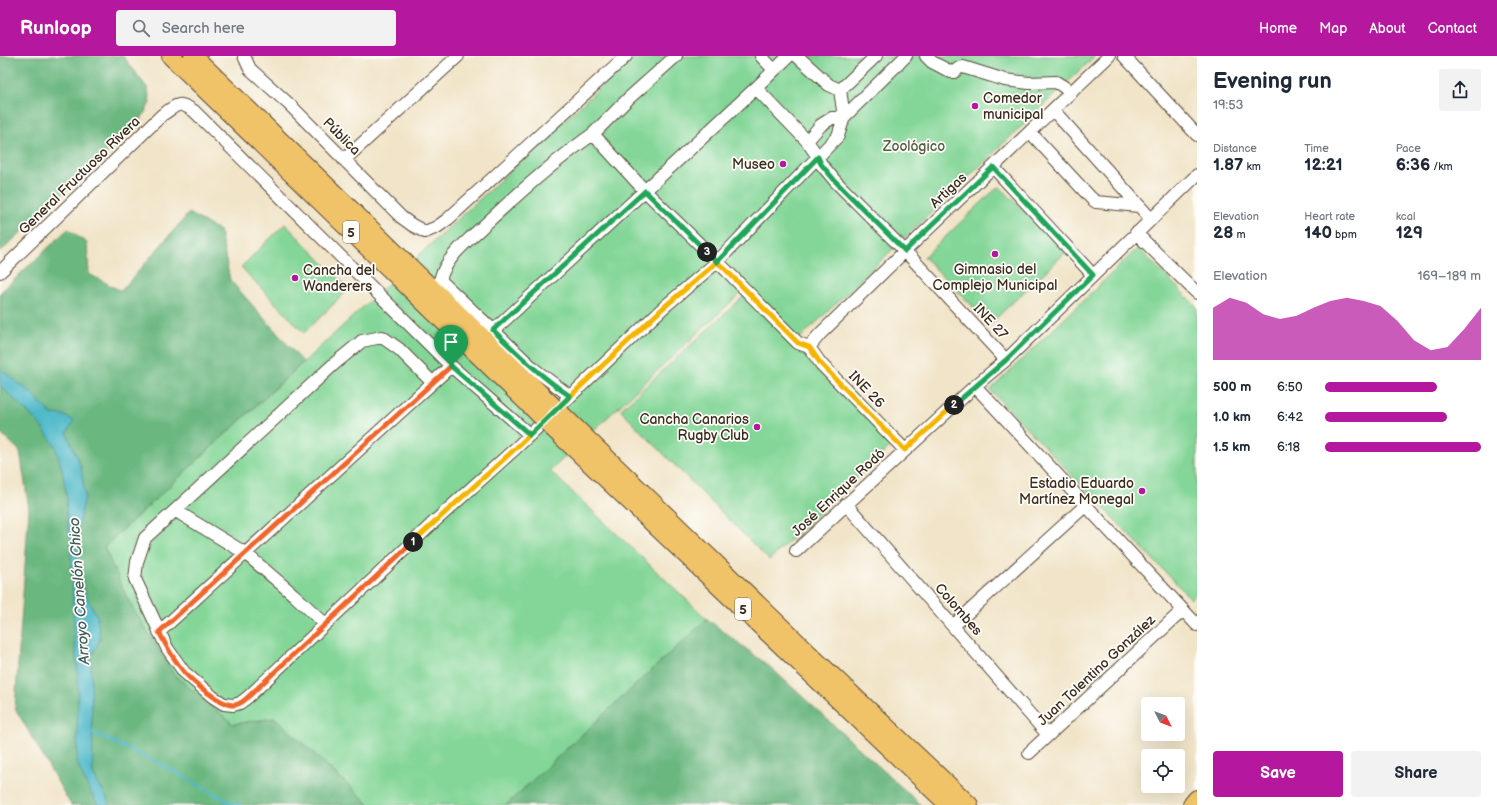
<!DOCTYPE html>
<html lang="en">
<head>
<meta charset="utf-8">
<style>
  body { margin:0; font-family:"Balsamiq Sans",sans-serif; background:#f2f2f3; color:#1f2937; height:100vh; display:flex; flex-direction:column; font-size:15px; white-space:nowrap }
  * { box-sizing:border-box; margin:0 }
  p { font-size:13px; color:#747a83 }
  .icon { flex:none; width:22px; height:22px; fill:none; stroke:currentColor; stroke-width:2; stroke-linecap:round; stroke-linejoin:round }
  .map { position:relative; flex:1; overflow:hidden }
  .side { display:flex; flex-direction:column; background:#fff; width:300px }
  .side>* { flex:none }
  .needle { width:26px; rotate:132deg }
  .controls { position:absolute; left:1141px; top:641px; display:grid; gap:8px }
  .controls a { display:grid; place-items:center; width:44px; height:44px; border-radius:4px; background:#fff; box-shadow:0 4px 16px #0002; font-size:20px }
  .pin { position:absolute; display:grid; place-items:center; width:34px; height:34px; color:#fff; margin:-41px -17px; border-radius:50% 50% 50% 0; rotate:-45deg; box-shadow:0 0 4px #0007 }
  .pin .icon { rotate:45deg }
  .km { position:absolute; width:20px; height:20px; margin:-10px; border-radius:50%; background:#222; color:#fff; font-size:11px; line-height:20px; text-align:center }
  .round { display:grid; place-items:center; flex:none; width:42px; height:42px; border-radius:4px; background:#f2f2f3 }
  .headline { display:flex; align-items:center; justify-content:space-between; height:68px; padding:0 16px }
  h1 { font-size:22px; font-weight:800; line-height:30px }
  .stats { display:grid; grid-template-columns:repeat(3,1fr); gap:6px; height:68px; padding:4px 16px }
  .stats div { display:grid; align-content:center }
  .stats b { font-size:17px; font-weight:800 }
  .stats small { font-size:11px; font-weight:400 }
  .stats p { font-size:11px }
  .chart { height:112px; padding:8px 16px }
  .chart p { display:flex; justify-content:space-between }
  .chart svg { width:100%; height:72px; margin-top:4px; fill:#b5179e; opacity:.7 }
  .primary-button { display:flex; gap:8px; margin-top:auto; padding:8px 16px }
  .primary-button a { flex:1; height:46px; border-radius:4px; background:#b5179e; color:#fff; font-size:16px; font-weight:800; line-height:46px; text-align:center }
  .primary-button a+a { background:#f2f2f3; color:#1f2937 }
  ul { padding:0 16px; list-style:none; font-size:13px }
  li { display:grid; grid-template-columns:64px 48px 1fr; align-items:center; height:30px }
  li i { height:10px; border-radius:5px; background:#b5179e }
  header { display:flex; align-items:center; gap:24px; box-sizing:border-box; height:56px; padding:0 20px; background:#b5179e; color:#fff }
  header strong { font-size:19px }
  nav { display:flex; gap:22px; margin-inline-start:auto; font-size:14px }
  .search { width:280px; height:36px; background:#f2f2f3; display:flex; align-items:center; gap:10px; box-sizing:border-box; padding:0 14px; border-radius:4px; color:#747a83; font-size:15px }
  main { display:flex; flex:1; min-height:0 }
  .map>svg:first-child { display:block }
  .green { fill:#83d697; stroke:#5f805a }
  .forest { fill:#6ab780; stroke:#52704f }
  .water { fill:#4db9c9; stroke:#447274 }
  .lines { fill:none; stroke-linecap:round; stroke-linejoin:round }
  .stream { stroke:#4db9c9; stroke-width:3 }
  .minor-casing { stroke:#564638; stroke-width:14 }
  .highway-casing { stroke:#564638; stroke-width:20 }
  .minor { stroke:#fff; stroke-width:12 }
  .highway { stroke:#f0c369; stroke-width:18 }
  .highway-bridge-casing { stroke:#564638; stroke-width:20; stroke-linecap:butt }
  .highway-bridge { stroke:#f0c369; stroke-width:18 }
  .split-1-casing { stroke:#fff; stroke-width:8 }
  .split-2-casing { stroke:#fff; stroke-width:8 }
  .split-3-casing { stroke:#fff; stroke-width:8 }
  .split-4-casing { stroke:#fff; stroke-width:8 }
  .split-1 { stroke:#f0652b; stroke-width:5 }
  .split-2 { stroke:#f5b400; stroke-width:5 }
  .split-3 { stroke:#22a559; stroke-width:5 }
  .split-4 { stroke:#22a559; stroke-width:5 }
  .poi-dot { fill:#b5179e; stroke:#fdfcf7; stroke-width:1.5 }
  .labels { text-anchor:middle; stroke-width:3.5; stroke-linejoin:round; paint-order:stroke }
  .shield { fill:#fdfcf7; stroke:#75695f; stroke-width:1 }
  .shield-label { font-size:13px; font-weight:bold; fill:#3b2a1e }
  .poi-label { font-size:14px; fill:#3b2a1e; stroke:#fdfcf7; text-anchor:end }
  .street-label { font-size:14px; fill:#3b2a1e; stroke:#fdfcf7 }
  .park-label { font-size:14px; fill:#515e42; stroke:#fdfcf7 }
  .water-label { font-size:15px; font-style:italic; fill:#415c5a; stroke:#fdfcf7 }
</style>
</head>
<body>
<header>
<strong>Runloop</strong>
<div class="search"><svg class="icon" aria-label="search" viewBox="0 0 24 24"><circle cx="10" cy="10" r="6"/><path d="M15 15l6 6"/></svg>Search here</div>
<nav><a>Home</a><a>Map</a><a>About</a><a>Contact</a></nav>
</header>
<main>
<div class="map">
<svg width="1197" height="749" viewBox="0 0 1197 749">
  <rect width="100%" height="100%" fill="#fdfcf7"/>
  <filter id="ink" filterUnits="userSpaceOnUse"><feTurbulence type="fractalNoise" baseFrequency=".025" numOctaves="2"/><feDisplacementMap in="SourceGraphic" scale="8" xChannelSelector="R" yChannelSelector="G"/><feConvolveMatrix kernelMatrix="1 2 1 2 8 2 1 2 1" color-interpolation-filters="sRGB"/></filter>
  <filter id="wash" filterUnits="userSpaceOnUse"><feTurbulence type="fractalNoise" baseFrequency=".012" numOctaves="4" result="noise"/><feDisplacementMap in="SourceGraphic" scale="16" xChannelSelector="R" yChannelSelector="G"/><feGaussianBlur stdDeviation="0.9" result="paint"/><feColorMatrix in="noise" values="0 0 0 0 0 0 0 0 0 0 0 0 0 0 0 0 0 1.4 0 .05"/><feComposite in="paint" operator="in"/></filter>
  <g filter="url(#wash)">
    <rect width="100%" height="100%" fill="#f1e4c8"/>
    <path class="green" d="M634,0H1095L797,285L745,233L550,415L707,563L506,749H370L275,662L233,668L174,619L128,544L104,491Z
      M999,130L1066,196L990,268L924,201Z
      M285,168L349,233L304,277L241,211Z
      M1138,192L1197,251V537L1191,543L990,334Z
      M746,238L893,388L769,504L620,354Z"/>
    <path class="forest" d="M0,0H123L148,33L150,47L139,67L0,196Z
      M189,157L220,175L230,224L303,306L104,491L128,544L174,619L233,668L275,662L370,749H71L15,652L29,453L20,395L0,376V237L68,173L87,187L89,218L121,235Z
      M707,563L770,611L921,749H506Z"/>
    <path class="water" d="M0,313L32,337L51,358L63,359L74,365L67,377L81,411L85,440L78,474L77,506L86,540L97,560L100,583L91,602L93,718L111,749H98L88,732L77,707L78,618L74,581L71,489L66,457L67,442L62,413L55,390L38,366L0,330Z"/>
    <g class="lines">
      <path class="stream" d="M92,676L164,710L233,748L240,749"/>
    </g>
  </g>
  <g filter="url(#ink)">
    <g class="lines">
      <g class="minor-casing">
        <path id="minor" d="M244,0L250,13L291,50L401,161L412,169L425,176L437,171L448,163L626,0
          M676,0L629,42L593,78L645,135L726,214L798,287L809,291
          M761,0L774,14
          M797,0L829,29L840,34
          M926,0L932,6L951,16H954L959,12L963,11L1005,24L1029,27L1056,26L1072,36
          M1124,0L1197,79
          M756,32L807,85L818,101L821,108L836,126L905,195L1006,304
          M840,34L876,0
          M1053,54L1151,163
          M1030,76L1091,142L1096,146L1139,150
          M807,85L821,69L832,62L844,61L906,0
          M344,104L458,0
          M993,111L1093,219
          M1136,177L1197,237
          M0,216L162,59C178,49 177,44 194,55L451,310L530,379
          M493,275L756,32L789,0
          M809,291L820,278L905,195L1109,0
          M809,291L821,308L905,394
          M432,326L399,293L382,281L362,285L334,308L145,482L137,506L135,523L167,592L184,616L213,641L224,648L233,649L240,647L248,641L434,466L516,392L663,252L717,206L838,80L844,61L840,34
          M975,330L1197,569
          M570,340L534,313L440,224C446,200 473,180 490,164C523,133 556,104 593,78
          M846,448L1048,679
          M176,455L245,497L294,539L325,568
          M796,495L975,330L1006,304L1197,119
          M953,570L1086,449
          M159,576L451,310
          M1029,697L1183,554"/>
      </g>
      <g class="highway-casing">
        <path id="highway" d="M171,0L532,351
          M193,0L542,340
          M564,361L814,603L969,749
          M552,371L949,749
          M1192,749L1197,743"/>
      </g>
      <use href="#minor" class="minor"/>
      <use href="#highway" class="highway"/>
      <g class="highway-bridge-casing">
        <path id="highway-bridge" d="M542,340L564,361
          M532,351L552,371"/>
      </g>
      <use href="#highway-bridge" class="highway-bridge"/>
    </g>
  </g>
  <g class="lines" filter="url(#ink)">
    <g class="split-1-casing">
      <path id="split-1" d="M413,486L248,641C244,645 240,648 235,649C222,651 192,625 184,616C174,604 166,590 159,576L451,310"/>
    </g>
    <g class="split-2-casing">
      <path id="split-2" d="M413,486L516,392L663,252L717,206L726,214L798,287L809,291L821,308L905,394L954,349"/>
    </g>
    <g class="split-3-casing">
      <path id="split-3" d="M707,196L717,206L818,101L821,108L836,126L905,195L993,111L1093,219L1006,304L954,349"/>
    </g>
    <g class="split-4-casing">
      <path id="split-4" d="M451,310L530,379L570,340C542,322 518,298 493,274L645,135L707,196"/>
    </g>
    <use href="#split-1" class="split-1"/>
    <use href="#split-2" class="split-2"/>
    <use href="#split-3" class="split-3"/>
    <use href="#split-4" class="split-4"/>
  </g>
  <g class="poi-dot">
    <circle cx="975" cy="50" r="4"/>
    <circle cx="783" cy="108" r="4"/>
    <circle cx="995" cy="198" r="4"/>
    <circle cx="295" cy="222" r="4"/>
    <circle cx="757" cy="371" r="4"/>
    <circle cx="1142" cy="435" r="4"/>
  </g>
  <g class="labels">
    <g class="shield">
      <rect x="343" y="165" width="16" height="22" rx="3"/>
      <rect x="735" y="542" width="16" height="22" rx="3"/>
    </g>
    <g class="shield-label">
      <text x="351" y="181">5</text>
      <text x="743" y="558">5</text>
    </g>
    <g class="poi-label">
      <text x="983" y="47" text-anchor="start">Comedor<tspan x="983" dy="16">municipal</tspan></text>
      <text x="775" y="113">Museo</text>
      <text x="995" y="218" text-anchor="middle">Gimnasio del<tspan x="995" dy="16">Complejo Municipal</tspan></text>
      <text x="303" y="219" text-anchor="start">Cancha del<tspan x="303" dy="16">Wanderers</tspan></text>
      <text x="749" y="368">Cancha Canarios<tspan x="749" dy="16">Rugby Club</tspan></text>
      <text x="1134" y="432">Estadio Eduardo<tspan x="1134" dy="16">Martínez Monegal</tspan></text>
    </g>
    <g class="street-label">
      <text transform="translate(342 80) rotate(45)" y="5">Pública</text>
      <text transform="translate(79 119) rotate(-44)" y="5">General Fructuoso Rivera</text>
      <text transform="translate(948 134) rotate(-43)" y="5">Artigas</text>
      <text transform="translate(991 265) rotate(47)" y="5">INE 27</text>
      <text transform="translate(867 333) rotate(46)" y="5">INE 26</text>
      <text transform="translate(838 436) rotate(-43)" y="5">José Enrique Rodó</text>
      <text transform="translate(959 553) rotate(49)" y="5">Colombes</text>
      <text transform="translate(1096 614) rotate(-43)" y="5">Juan Tolentino González</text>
    </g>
    <g class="park-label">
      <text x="914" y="95">Zoológico</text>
    </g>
    <g class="water-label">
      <text transform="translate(79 535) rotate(-94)" y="5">Arroyo Canelón Chico</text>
    </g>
  </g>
</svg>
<div class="controls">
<a><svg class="needle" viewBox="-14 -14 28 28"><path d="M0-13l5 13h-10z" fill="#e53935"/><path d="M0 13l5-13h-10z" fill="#747a83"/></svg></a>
<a><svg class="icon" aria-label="locate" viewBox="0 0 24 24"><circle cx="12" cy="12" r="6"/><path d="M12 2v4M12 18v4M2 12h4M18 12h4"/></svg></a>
</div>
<div class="pin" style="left:451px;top:310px;background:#1e9e55"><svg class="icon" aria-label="arrive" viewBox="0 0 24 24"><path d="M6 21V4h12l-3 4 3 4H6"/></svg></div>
<b class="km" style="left:413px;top:486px">1</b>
<b class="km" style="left:954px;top:349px">2</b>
<b class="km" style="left:707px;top:196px">3</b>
</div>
<section class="side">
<div class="headline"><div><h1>Evening run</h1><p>19:53</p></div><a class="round"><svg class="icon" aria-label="share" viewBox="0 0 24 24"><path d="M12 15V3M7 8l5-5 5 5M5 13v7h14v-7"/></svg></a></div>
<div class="stats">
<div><p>Distance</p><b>1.87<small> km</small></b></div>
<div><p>Time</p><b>12:21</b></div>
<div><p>Pace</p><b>6:36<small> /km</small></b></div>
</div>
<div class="stats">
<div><p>Elevation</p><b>28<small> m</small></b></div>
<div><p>Heart rate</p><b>140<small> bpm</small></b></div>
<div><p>kcal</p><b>129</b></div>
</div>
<div class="chart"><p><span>Elevation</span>169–189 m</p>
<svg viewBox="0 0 160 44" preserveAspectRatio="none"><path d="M0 44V12L10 6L20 9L30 16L40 19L50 17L60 12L70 8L80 6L90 8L100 11L110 20L120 32L130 38L140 36L150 25L160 12V44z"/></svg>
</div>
<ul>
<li><b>500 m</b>6:50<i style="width:72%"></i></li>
<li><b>1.0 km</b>6:42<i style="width:78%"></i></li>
<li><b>1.5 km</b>6:18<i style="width:100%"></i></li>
</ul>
<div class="primary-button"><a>Save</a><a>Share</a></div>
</section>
</main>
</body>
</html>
